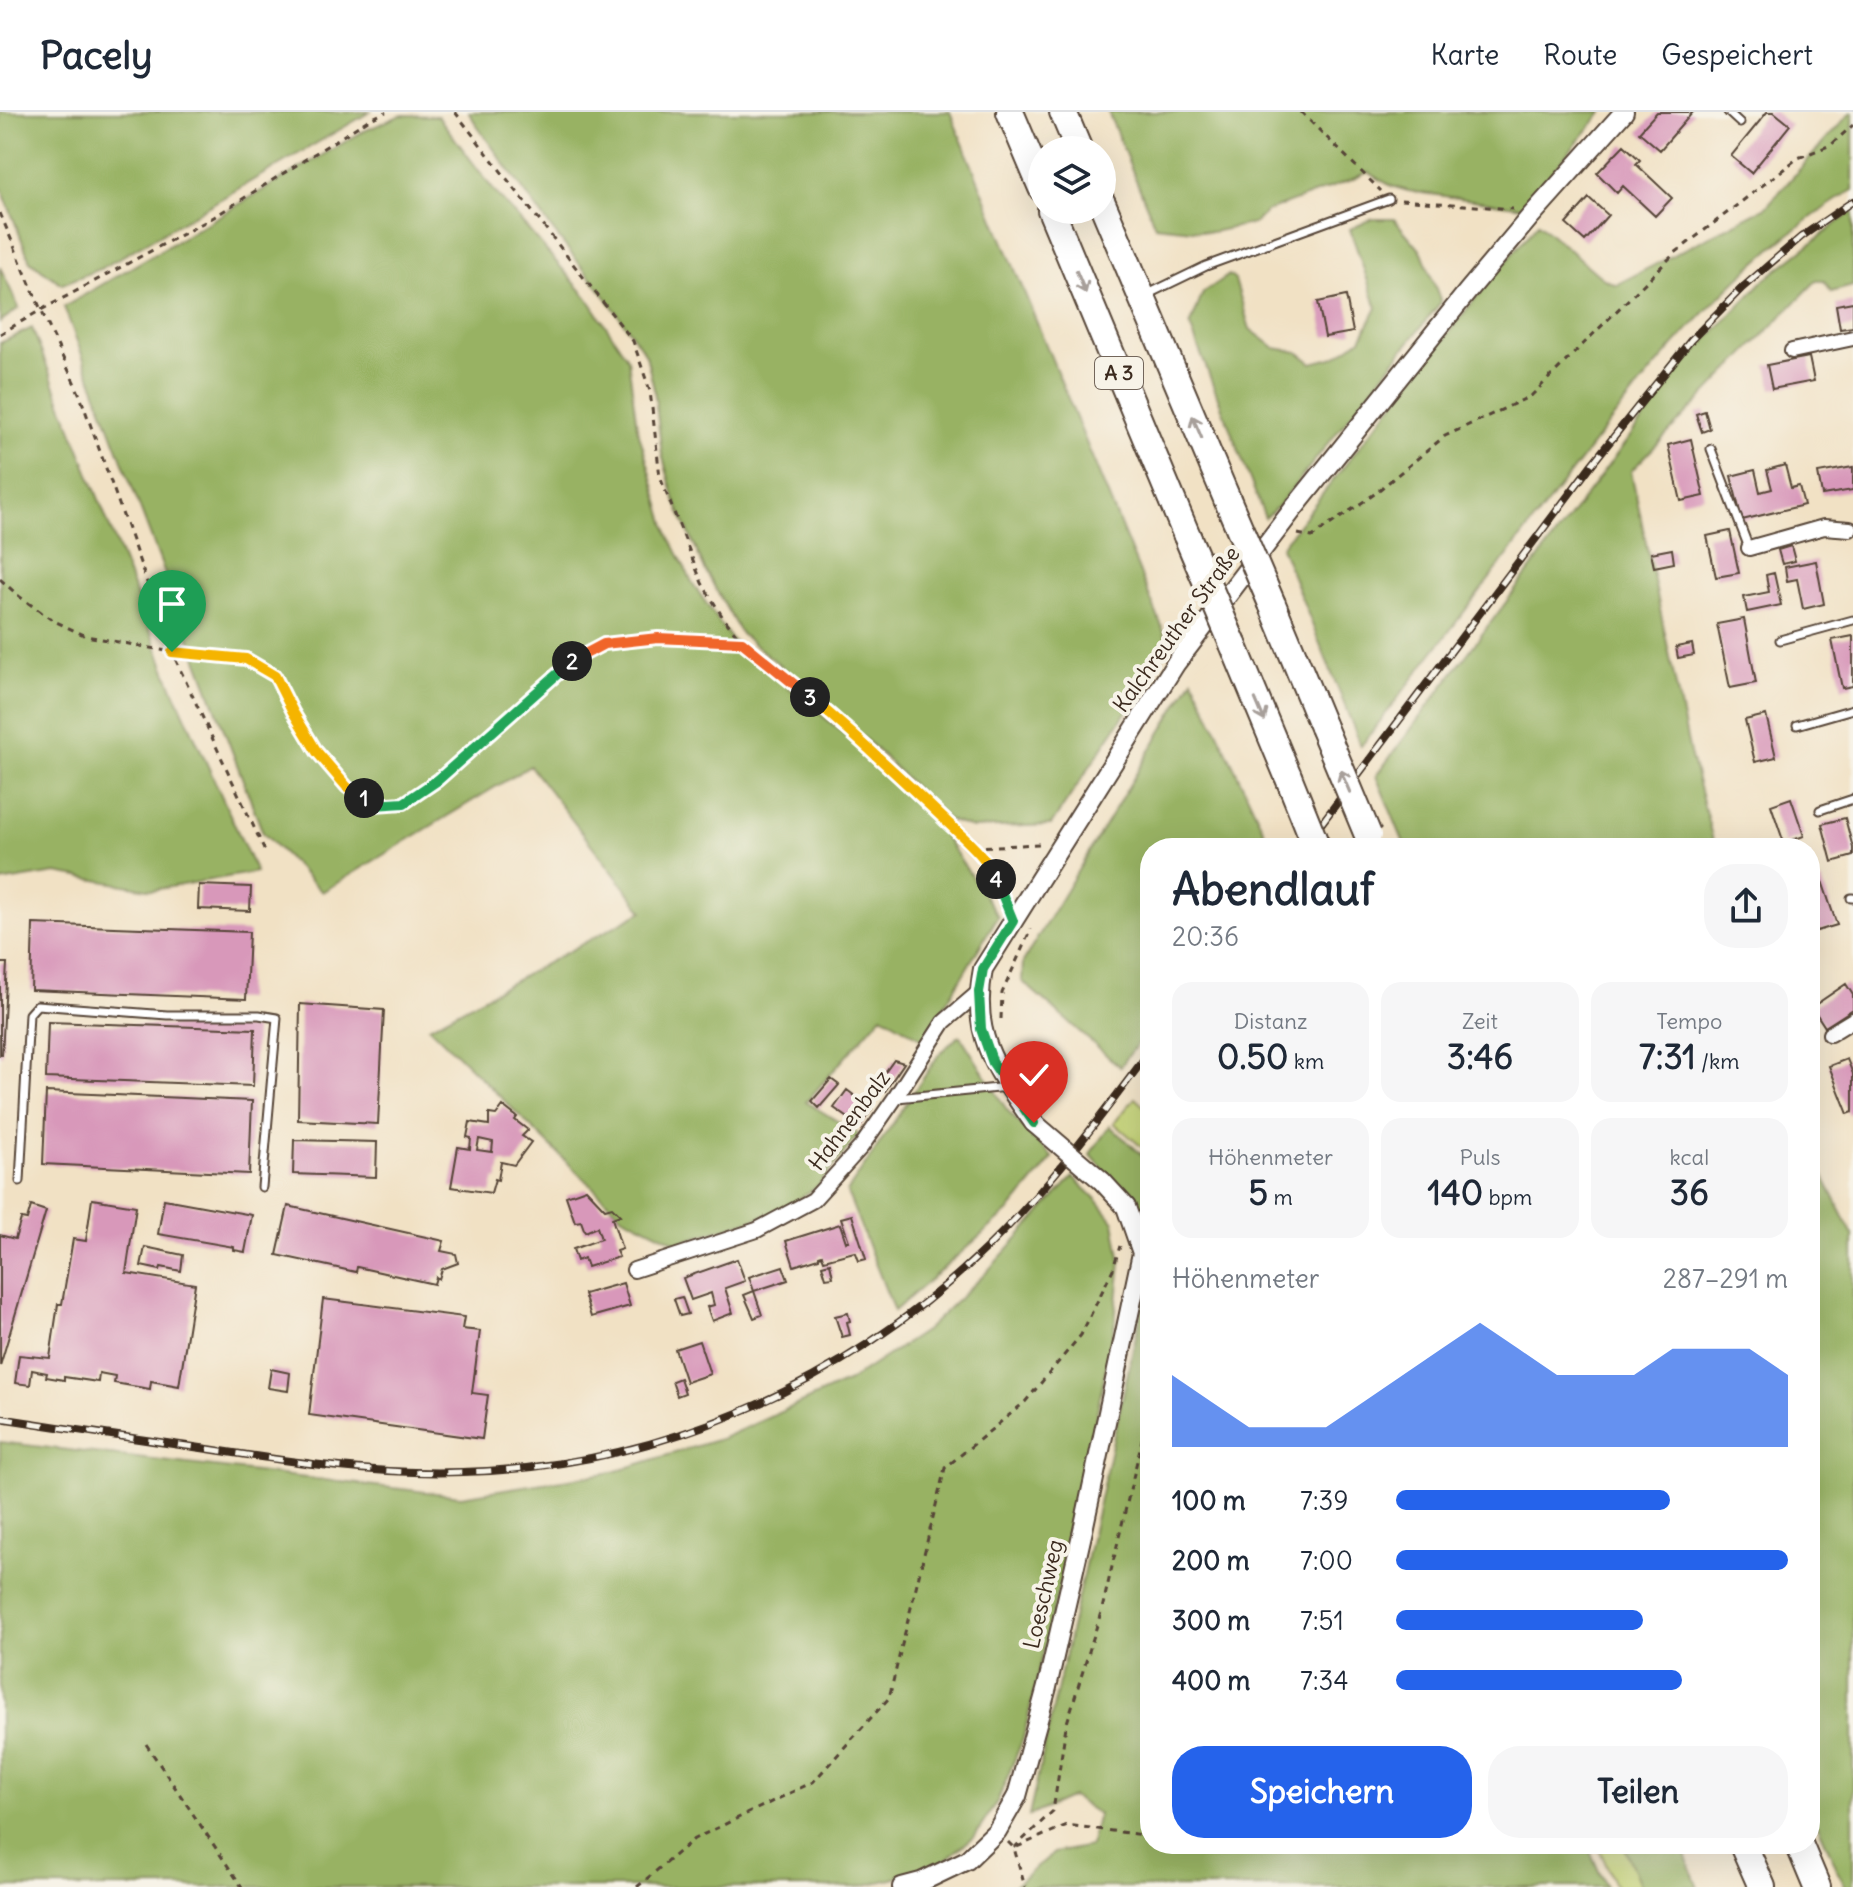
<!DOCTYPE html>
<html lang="de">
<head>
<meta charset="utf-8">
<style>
  body { margin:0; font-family:Delius,sans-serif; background:#f6f6f7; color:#1f2937; height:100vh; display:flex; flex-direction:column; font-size:30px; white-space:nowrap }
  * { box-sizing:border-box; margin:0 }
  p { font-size:26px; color:#747a83 }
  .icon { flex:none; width:44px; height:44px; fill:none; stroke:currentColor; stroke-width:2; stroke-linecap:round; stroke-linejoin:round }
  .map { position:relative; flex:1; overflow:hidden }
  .sheet { position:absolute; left:1140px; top:726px; width:680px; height:1016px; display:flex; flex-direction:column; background:#fff; border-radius:32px; box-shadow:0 8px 32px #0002 }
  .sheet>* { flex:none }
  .tools { position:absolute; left:1028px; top:24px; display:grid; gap:16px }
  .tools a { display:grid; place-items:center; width:88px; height:88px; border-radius:50%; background:#fff; box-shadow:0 8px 32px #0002; font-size:40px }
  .pin { position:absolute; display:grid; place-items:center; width:68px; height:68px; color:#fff; margin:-82px -34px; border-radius:50% 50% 50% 0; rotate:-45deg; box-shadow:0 0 8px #0007 }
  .pin .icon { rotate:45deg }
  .km { position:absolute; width:40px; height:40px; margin:-20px; border-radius:50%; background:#222; color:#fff; font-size:22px; line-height:40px; text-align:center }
  .round { display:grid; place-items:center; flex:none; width:84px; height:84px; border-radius:32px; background:#f6f6f7 }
  .overview { display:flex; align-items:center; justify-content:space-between; height:136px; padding:0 32px }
  h1 { font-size:44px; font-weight:700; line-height:60px }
  .metrics { display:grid; grid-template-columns:repeat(3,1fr); gap:12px; height:136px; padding:8px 32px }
  .metrics div { display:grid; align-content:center; border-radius:20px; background:#f6f6f7; text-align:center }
  .metrics b { font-size:34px; font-weight:700 }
  .metrics small { font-size:22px; font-weight:400 }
  .metrics p { font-size:22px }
  .chart { height:224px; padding:16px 32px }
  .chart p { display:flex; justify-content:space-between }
  .chart svg { width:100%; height:144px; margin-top:8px; fill:#2563eb; opacity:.7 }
  .primary-button { display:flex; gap:16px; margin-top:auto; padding:16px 32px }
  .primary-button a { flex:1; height:92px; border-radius:32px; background:#2563eb; color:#fff; font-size:32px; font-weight:700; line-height:92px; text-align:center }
  .primary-button a+a { background:#f6f6f7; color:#1f2937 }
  ul { padding:0 32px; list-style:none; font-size:26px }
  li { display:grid; grid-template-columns:128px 96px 1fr; align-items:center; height:60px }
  li i { height:20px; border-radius:10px; background:#2563eb }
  header { display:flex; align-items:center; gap:48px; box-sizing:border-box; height:112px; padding:0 40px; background:#fff; border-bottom:2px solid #e0e1e3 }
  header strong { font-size:38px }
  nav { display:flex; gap:44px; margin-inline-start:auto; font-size:28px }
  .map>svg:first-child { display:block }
  .green { fill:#c1d072; stroke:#7e7d48; stroke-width:2 }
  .forest { fill:#98b264; stroke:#6a6e41; stroke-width:2 }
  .building { fill:#d898ba; fill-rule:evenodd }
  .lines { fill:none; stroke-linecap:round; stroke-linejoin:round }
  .service-casing { stroke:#564537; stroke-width:11 }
  .minor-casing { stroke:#564537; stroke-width:18 }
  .tertiary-casing { stroke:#564537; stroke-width:22 }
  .motorway-casing { stroke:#564537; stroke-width:30 }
  .path { stroke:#564537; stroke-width:3; stroke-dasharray:6 6; stroke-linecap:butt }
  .service { stroke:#fff; stroke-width:7 }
  .minor { stroke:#fff; stroke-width:14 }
  .tertiary { stroke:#fff; stroke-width:18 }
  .motorway { stroke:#fff; stroke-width:26 }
  .rail-casing { stroke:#3b2a1e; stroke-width:8 }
  .rail { stroke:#f7f3e8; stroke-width:5; stroke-dasharray:15; stroke-linecap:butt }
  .tertiary-bridge-casing { stroke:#564537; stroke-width:22; stroke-linecap:butt }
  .motorway-bridge-casing { stroke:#564537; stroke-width:30; stroke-linecap:butt }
  .tertiary-bridge { stroke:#fff; stroke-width:18 }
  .motorway-bridge { stroke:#fff; stroke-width:26 }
  .oneway { stroke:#a79f9a }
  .split-1-casing { stroke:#fff; stroke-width:16 }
  .split-2-casing { stroke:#fff; stroke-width:16 }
  .split-3-casing { stroke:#fff; stroke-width:16 }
  .split-4-casing { stroke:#fff; stroke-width:16 }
  .split-5-casing { stroke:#fff; stroke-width:16 }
  .split-1 { stroke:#f5b400; stroke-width:10 }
  .split-2 { stroke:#22a559; stroke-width:10 }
  .split-3 { stroke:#f0652b; stroke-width:10 }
  .split-4 { stroke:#f5b400; stroke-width:10 }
  .split-5 { stroke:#22a559; stroke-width:10 }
  .labels { text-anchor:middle; stroke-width:8; stroke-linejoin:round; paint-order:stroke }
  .shield { fill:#f7f3e8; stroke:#73665b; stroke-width:2 }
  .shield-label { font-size:20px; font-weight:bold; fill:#3b2a1e }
  .street-label { font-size:22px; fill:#3b2a1e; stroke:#f7f3e8 }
</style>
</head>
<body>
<header>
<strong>Pacely</strong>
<nav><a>Karte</a><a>Route</a><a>Gespeichert</a></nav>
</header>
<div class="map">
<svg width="1853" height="1775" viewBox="0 0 1853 1775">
  <rect width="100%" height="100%" fill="#f7f3e8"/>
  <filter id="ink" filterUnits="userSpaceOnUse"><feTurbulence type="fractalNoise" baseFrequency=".0125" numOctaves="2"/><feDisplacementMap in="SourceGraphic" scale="16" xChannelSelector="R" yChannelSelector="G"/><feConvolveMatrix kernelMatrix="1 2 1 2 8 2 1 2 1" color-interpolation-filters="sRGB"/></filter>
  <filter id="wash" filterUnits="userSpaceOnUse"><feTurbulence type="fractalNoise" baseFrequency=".006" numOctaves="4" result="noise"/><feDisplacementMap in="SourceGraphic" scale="32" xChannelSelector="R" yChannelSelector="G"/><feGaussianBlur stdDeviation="1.8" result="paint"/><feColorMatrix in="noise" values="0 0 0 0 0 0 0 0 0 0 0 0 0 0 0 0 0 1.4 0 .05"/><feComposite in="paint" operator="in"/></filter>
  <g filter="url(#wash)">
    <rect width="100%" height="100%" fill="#f1e1c4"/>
    <path class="green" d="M1135,986L1150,1000V1042L1114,1011Z
      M1597,1732H1624L1642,1775H1616Z"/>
    <path class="forest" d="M0,0H370L102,156L62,172L30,149L0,72Z
      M469,0H950L1170,534L1051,713L972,716L948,708L875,636L785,557L741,522L705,458L675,389L662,342L654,277L646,243L608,188L551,116L477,14Z
      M1108,0H1603L1522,95L1408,79L1391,74L1368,60L1351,68L1267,99L1255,111L1212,120L1155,114Z
      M1851,0H1853V78C1731,150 1635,277 1550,388C1487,470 1424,552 1361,634L1281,435L1475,187L1538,111L1602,166L1616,173L1766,95Z
      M401,3L438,4L495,80L587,185L628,247L637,315L669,424L693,472L731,527L855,631L931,704L998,804L924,928L882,903L806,990L859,1022L818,1074L781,1099L677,1131L621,1103L429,915L643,799L530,654L322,780L263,721L64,195L362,20Z
      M1853,99V174L1831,180L1824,169H1816L1631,359L1690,641L1715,736H1406L1376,664L1688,247L1764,168Z
      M1372,107H1394L1422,140L1441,190L1279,393L1265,406L1190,214L1203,181L1229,163L1235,168L1250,217L1275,236L1298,240L1312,251L1335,245L1361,227L1377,196L1350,117Z
      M0,155L19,196L0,210Z
      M32,216L173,577L256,760L153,778L56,761L0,770V231Z
      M1193,567L1272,736H1150V915L1120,955L1022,869L1023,850Z
      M960,923L1007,998L1053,1046L1010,1098L894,1199L847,1080L940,941Z
      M1110,1014L1150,1050V1732H1587L1606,1775H1012L1054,1741L1090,1734L1098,1702L1072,1685L1029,1704L1148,1171L1149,1110L1090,1042Z
      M1810,1037L1853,1123V1775H1845L1810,1695Z
      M1073,1065L1097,1088L1114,1110L1121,1150L1115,1210L1079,1390L1023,1627L998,1688L975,1724L945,1748L892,1767L857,1775H0V1330L461,1384L613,1360L723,1326L849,1269L926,1218L985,1162Z
      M1623,1732H1681L1698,1775H1641Z"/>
    <g id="blocks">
      <path class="building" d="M1657,0H1693L1660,38L1639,20Z
        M1767,0H1774L1790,13L1751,61L1731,44Z
        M1624,33L1640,48L1636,52L1672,86L1655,104L1623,74L1617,81L1597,61Z
        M1589,86L1608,103L1585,129L1566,112Z
        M1346,184L1353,220L1325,225L1318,190Z
        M1853,190V215L1840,217L1836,193Z
        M1809,245L1814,269L1772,277L1767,253Z
        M1705,299L1710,317L1702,320L1696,302Z
        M1691,327L1704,384L1681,389L1668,333Z
        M1785,353L1791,376L1799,374L1804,393L1742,408L1731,364L1755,358L1760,380L1772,377L1767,358Z
        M1853,355V378L1822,383L1818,361Z
        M1730,419L1739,461L1716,465L1707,424Z
        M1791,434L1795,449L1782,452L1778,438Z
        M1672,437L1674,451L1654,455L1651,441Z
        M1816,449L1824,492L1803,497L1797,467L1787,469L1785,455Z
        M1774,461L1781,493L1747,500L1744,485L1769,480L1766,463Z
        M1744,507L1756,571L1730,576L1717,512Z
        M1853,524V574L1842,576L1832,528Z
        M1692,532L1694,543L1678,546L1676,535Z
        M1766,603L1776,645L1755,650L1745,608Z
        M1791,686L1804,724L1784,731L1771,693Z
        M1845,706L1853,736V744L1832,750L1822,712Z
        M1822,769L1837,813L1817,819L1810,800V773Z
        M199,773L251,775L250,799L198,797Z
        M33,812L249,820L246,887L31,878Z
        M0,851H7L2,943H0Z
        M1846,872L1853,883V897L1825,915L1812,895Z
        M300,892L384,898L378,1012L298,1008Z
        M48,910L255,917L253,974L46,966Z
        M1847,947L1853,962V1000L1848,1002L1829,954Z
        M894,948L904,951L885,979L876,973Z
        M831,967L839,973L819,996L812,989Z
        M847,978L872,997L860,1014L834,996Z
        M46,980L252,989L249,1062L43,1052Z
        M503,994L517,1005L515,1008L528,1018L522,1024L531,1030L514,1053L501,1050L498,1068L495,1067L491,1081L451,1075L458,1035L470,1037L471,1026L467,1025L470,1010L489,1013V1002L496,1003ZM479,1027L493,1030L492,1040L477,1038Z
        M294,1028L377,1030L376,1065L293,1062Z
        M586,1077L605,1097L612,1095L620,1103L612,1106L622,1137L616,1139L619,1145L587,1155L584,1146L577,1149L573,1137L601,1127L597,1115L585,1120L581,1109L575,1110L566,1084Z
        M92,1087L136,1094L126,1161L195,1172L179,1274L151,1269L150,1277L114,1271L115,1264L99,1261L98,1270L64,1265V1268L46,1265L47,1261L32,1258L30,1273L15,1271L19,1243L50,1246L58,1192H62L73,1127L86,1129Z
        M164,1087L252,1103L245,1140L234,1138V1135L158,1122Z
        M31,1094L46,1099L0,1254V1123L15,1127L21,1107L27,1108Z
        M288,1094L444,1129L441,1139L456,1142L458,1151L442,1157L439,1167L436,1165L434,1172L357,1155L356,1160L277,1143Z
        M852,1103L866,1147L859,1149L856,1141L854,1140L824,1148L822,1143L819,1144V1146L794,1154L786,1129L840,1112L846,1130L847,1129H849L841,1106Z
        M145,1135L183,1143L181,1159L161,1155L160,1158L141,1154Z
        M737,1147L745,1169L725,1176L733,1201L712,1209L707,1195L714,1193L711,1181L691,1188L683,1166Z
        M830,1151L833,1165L826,1166L822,1153Z
        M783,1154L788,1168L754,1179L749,1165Z
        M623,1171L630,1194L591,1205L584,1182Z
        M754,1179L762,1203L754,1206L744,1183Z
        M682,1185L688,1202L680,1204L674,1187Z
        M323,1187L464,1205L462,1217L480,1219L472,1281L488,1283L482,1327L309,1303Z
        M848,1201L850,1209L847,1210L850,1223L842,1225L835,1204Z
        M699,1229L710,1262L686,1270L675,1237Z
        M271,1257L290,1261L288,1279L268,1276Z
        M680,1266L685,1281L677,1284L672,1269Z"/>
    </g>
  </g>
  <g filter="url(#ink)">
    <use href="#blocks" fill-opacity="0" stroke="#564537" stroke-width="2"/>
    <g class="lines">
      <g class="service-casing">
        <path id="service" d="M1728,0L1740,11
          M1146,183L1206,154L1389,87
          M1711,337L1749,436
          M1780,528L1853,508
          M1797,613L1853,597
          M1820,698L1853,687
          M1851,786H1853
          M897,986L1008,975
          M20,1069L29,902L37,893L167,903H259L277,906L262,1075"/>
      </g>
      <g class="minor-casing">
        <path id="minor" d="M1792,239L1853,226
          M1749,436L1824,415L1850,417
          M1830,922L1853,908
          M634,1158L757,1118L813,1088L861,1035L895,986L944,910L979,880"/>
      </g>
      <g class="tertiary-casing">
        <path id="tertiary" d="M1034,1011C997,958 970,925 983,857L1176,551L1294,396L1468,179L1530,105L1624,0
          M902,1775L921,1770L967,1748L997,1719L1017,1684L1047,1575L1083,1418L1142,1141L1126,1095L1102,1069"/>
      </g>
      <g class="motorway-casing">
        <path id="motorway" d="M1010,0L1042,76
          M1063,0L1079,38
          M1102,91L1227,387
          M1051,98L1187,424
          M1272,492L1323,615
          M1233,532L1288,664
          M1743,1732L1762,1775
          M1799,1732L1817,1775"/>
      </g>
      <path class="path" d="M455,0L633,229L650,279L660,365L702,471L722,504L742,530L782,561L863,630L973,735L994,760L1006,790
        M1301,0L1381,79
        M1401,88L1513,97
        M0,101L41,198L79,281L172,540L266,741
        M0,222L41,198L214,105L368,8L386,0
        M1298,422L1312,425L1373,383L1445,324L1531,284L1675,141L1798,46L1831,33L1853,13
        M0,467L20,485L52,508L86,524L172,540L246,547L275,564L293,600L317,640L347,675L374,693L404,691L438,668L574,548L604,532L658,526L742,530
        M973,735L1041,732
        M1001,907L1002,881L1031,817
        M146,1632L242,1775
        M1008,1730L1014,1736L1025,1775
        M1017,1735L1067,1713L1150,1724
        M1014,1736L1053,1699L1066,1614L1102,1497L1150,1294
        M637,1775L694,1727L813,1670L889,1586L945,1356L1025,1290L1081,1223L1113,1157L1120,1134"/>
      <use href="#service" class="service"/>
      <use href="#minor" class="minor"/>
      <use href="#tertiary" class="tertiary"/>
      <use href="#motorway" class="motorway"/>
      <g class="rail-casing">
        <path id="rail" d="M1303,736L1592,352L1691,228L1742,176L1801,125L1853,89
          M0,1306C69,1317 138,1327 208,1337C292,1350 377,1363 462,1360C653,1356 839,1276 977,1145C1043,1084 1096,1011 1150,939"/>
      </g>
      <use href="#rail" class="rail"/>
      <g class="tertiary-bridge-casing">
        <path id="tertiary-bridge" d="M1034,1011L1102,1069"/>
      </g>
      <g class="motorway-bridge-casing">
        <path id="motorway-bridge" d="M1227,387L1272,492
          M1187,424L1233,532
          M1323,615L1368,723
          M1288,664L1317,736"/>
      </g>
      <use href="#tertiary-bridge" class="tertiary-bridge"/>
      <use href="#motorway-bridge" class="motorway-bridge"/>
    </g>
    <defs><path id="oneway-shaft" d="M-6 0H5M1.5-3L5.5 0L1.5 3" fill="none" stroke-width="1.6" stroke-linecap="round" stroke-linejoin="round" transform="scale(2)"/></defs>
    <g class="oneway">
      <use href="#oneway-shaft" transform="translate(1081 170) rotate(67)"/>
      <use href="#oneway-shaft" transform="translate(1197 315) rotate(-113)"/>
      <use href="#oneway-shaft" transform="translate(1260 598) rotate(67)"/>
      <use href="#oneway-shaft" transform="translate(1345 669) rotate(-113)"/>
    </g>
  </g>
  <g class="lines" filter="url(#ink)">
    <g class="split-1-casing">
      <path id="split-1" d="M172,540L246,547L275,564L293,600L317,640L347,675L364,686"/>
    </g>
    <g class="split-2-casing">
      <path id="split-2" d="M364,686L374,693L404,691L438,668L572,549"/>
    </g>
    <g class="split-3-casing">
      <path id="split-3" d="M572,549L604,532L658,526L742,530L810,585"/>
    </g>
    <g class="split-4-casing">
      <path id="split-4" d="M810,585C856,624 899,664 943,706C960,723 988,745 996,767"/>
    </g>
    <g class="split-5-casing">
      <path id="split-5" d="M996,767L1013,809L983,857L979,880L981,917L993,951L1034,1011"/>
    </g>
    <use href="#split-1" class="split-1"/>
    <use href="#split-2" class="split-2"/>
    <use href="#split-3" class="split-3"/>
    <use href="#split-4" class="split-4"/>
    <use href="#split-5" class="split-5"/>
  </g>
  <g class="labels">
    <rect class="shield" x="1095" y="245" width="48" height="32" rx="6"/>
    <g class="shield-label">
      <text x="1119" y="268">A 3</text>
    </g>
    <g class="street-label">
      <text transform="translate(1176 517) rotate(-54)" y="8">Kalchreuther Straße</text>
      <text transform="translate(849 1008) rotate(-53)" y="8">Hahnenbalz</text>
      <text transform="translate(1043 1482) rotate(-77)" y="8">Loeschweg</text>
    </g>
  </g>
</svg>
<div class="tools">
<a><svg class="icon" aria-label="layers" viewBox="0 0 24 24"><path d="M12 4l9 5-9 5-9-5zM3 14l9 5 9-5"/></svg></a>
</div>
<div class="pin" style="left:172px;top:540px;background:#1e9e55"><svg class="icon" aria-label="arrive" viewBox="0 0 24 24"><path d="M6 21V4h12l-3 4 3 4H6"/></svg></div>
<div class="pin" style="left:1034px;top:1011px;background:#d93025"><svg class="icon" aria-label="check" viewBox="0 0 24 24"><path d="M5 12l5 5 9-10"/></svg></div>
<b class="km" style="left:364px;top:686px">1</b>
<b class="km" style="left:572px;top:549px">2</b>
<b class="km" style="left:810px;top:585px">3</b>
<b class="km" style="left:996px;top:767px">4</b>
<section class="sheet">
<div class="overview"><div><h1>Abendlauf</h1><p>20:36</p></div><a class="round"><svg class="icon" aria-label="share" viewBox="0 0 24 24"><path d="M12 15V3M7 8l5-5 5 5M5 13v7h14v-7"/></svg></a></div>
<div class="metrics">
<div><p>Distanz</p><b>0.50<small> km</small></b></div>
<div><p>Zeit</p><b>3:46</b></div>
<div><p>Tempo</p><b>7:31<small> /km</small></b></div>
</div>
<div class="metrics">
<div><p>Höhenmeter</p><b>5<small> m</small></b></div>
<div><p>Puls</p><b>140<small> bpm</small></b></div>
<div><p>kcal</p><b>36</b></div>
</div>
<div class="chart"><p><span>Höhenmeter</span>287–291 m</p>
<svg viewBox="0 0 160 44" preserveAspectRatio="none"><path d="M0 44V22L10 30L20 38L30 38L40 38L50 30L60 22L70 14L80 6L90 14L100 22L110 22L120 22L130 14L140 14L150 14L160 22V44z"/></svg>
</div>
<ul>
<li><b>100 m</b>7:39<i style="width:70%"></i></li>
<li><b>200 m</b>7:00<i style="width:100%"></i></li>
<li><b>300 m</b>7:51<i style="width:63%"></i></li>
<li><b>400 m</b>7:34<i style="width:73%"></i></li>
</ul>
<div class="primary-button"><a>Speichern</a><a>Teilen</a></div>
</section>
</div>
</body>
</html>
